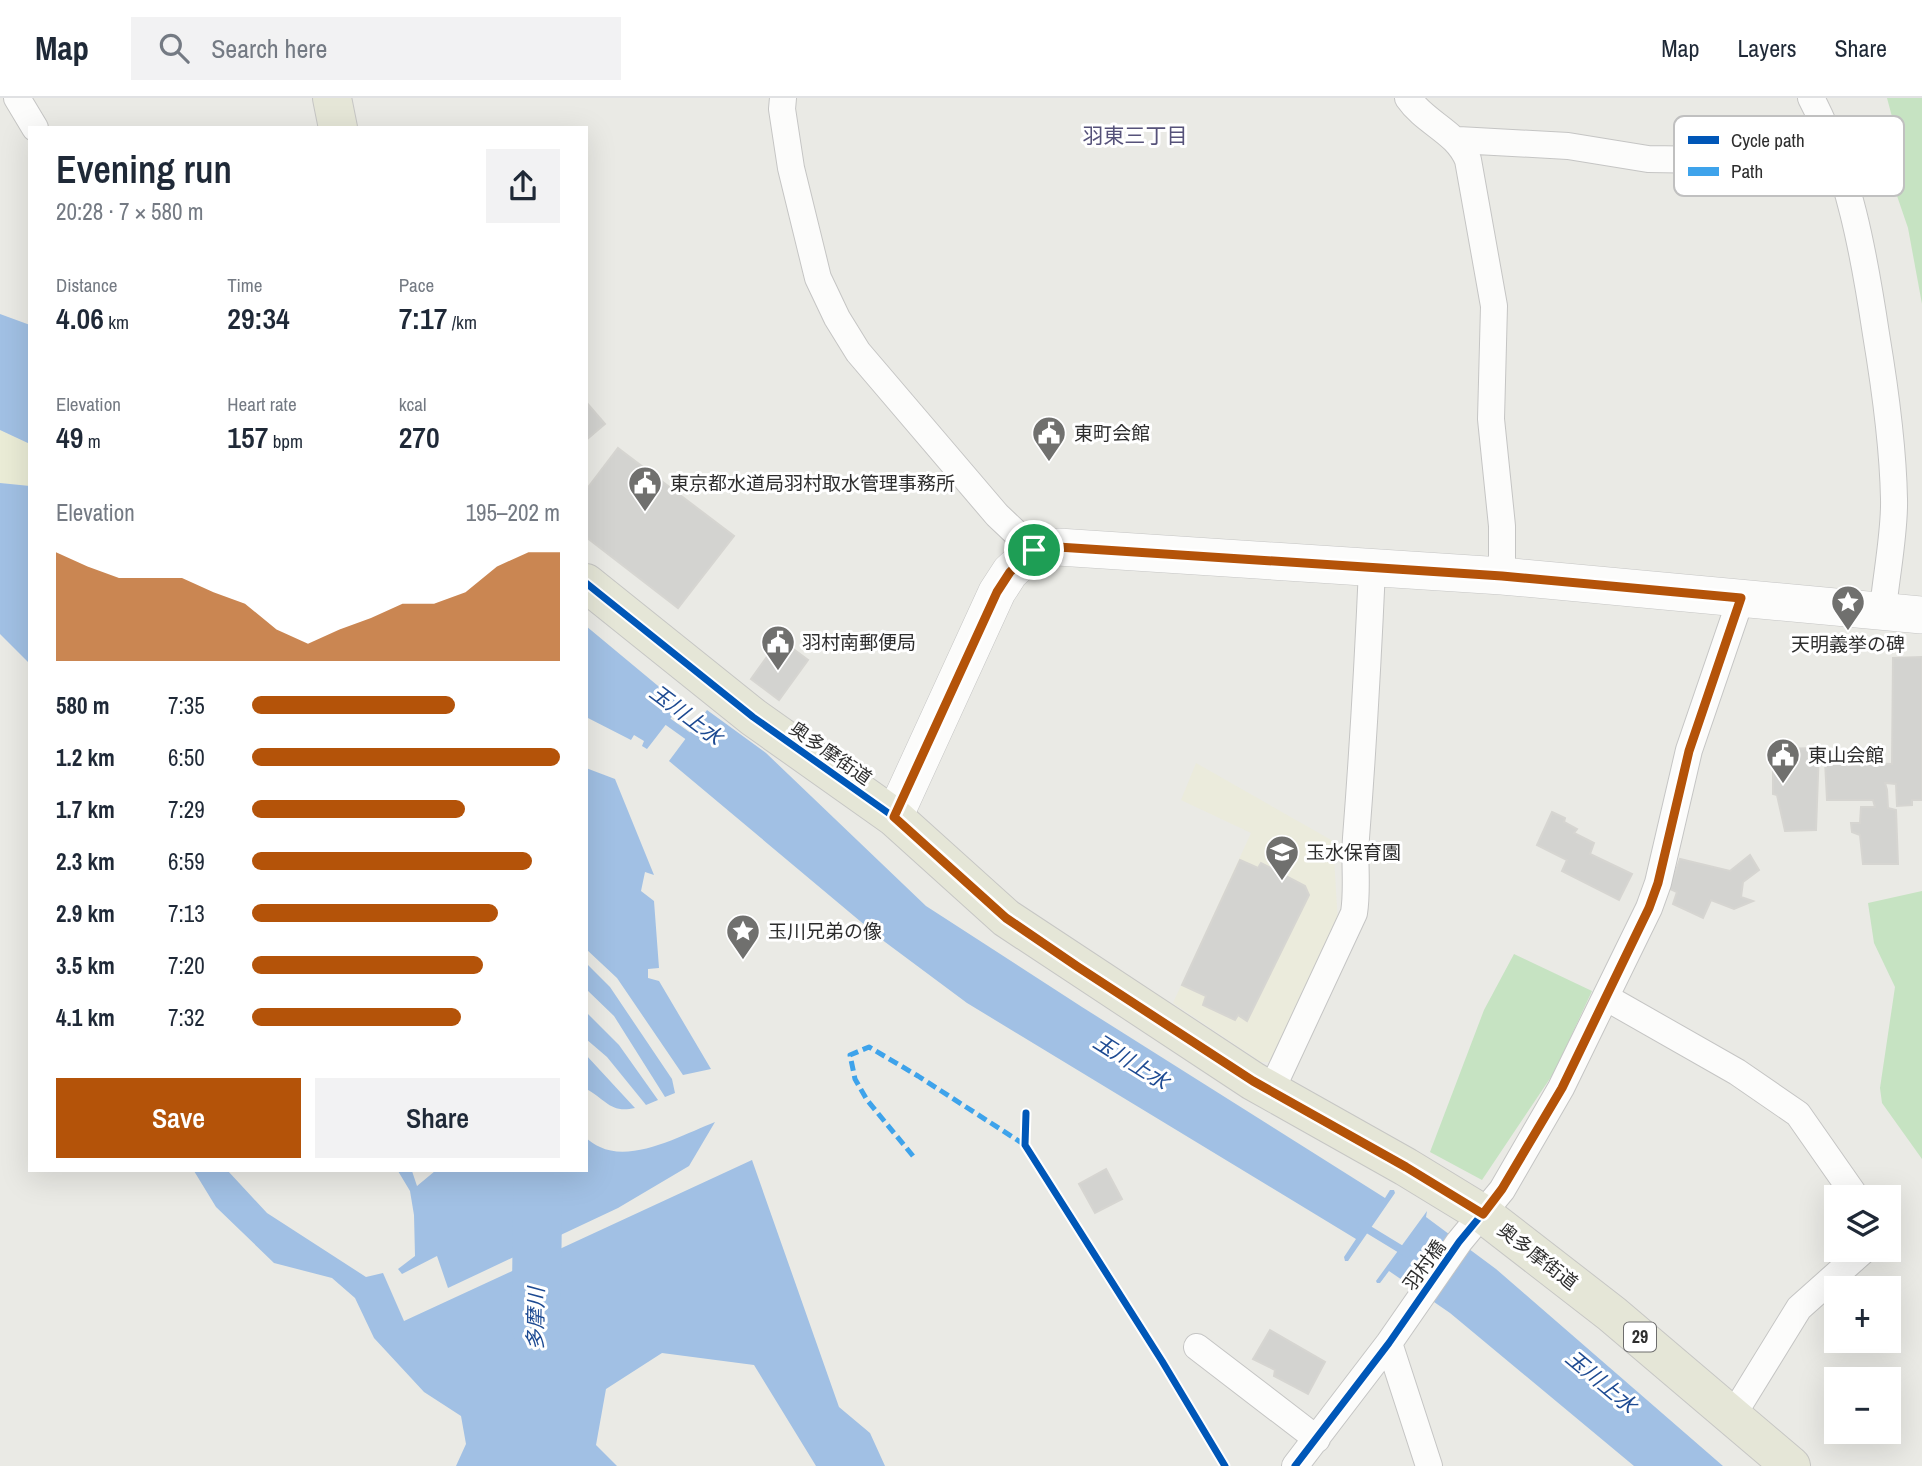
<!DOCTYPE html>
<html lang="en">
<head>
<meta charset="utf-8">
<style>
  body { margin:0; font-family:"Archivo Narrow","Noto Sans JP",sans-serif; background:#f2f2f3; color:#1f2937; height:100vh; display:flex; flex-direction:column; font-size:26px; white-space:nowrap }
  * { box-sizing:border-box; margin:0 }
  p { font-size:23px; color:#747a83 }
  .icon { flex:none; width:38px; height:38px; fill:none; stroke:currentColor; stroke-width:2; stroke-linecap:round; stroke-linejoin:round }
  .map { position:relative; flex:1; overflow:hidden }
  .panel { position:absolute; left:28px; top:28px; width:560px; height:1046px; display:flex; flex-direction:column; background:#fff; border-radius:0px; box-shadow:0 7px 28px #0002 }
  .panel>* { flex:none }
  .fabs { position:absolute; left:1824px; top:1087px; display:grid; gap:14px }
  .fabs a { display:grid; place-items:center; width:77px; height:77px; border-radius:0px; background:#fff; box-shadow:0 7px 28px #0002; font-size:35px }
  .pin { position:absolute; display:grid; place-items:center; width:60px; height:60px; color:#fff; margin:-30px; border:4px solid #fff; border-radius:50%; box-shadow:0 2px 7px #0007 }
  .round { display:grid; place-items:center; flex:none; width:74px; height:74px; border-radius:0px; background:#f2f2f3 }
  .head { display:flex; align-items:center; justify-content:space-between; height:119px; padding:0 28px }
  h1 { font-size:38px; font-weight:600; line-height:52px }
  .metrics { display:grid; grid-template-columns:repeat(3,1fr); gap:10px; height:119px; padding:7px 28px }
  .metrics div { display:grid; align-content:center }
  .metrics b { font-size:30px; font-weight:600 }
  .metrics small { font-size:19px; font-weight:400 }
  .metrics p { font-size:19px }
  .chart { height:196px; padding:14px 28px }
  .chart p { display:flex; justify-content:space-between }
  .chart svg { width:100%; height:126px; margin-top:7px; fill:#b45309; opacity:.7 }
  .button { display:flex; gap:14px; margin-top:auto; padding:14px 28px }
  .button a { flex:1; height:80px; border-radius:0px; background:#b45309; color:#fff; font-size:28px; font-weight:600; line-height:80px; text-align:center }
  .button a+a { background:#f2f2f3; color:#1f2937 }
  ul { padding:0 28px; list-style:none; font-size:23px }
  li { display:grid; grid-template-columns:112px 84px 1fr; align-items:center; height:52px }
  li i { height:18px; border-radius:9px; background:#b45309 }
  header { display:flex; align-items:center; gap:42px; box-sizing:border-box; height:98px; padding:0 35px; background:#fff; border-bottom:2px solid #e0e1e3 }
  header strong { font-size:33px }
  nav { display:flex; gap:38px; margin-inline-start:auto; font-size:24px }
  .search { width:490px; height:63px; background:#f2f2f3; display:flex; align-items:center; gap:18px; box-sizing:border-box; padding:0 24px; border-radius:0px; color:#747a83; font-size:26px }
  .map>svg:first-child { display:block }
  .education { fill:#ebebdc }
  .green { fill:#c6e3c2 }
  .sand { fill:#eaecd6 }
  .water { fill:#a1c0e4 }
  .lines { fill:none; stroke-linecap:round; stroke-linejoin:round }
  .stream { stroke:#a1c0e4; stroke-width:8 }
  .river { stroke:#a1c0e4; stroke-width:49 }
  .building { fill:#d3d3d0; stroke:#d6d5d1; stroke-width:2 }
  .street-casing { stroke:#c5c5c4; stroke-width:28 }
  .secondary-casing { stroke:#c5c5c4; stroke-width:38 }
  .primary-casing { stroke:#c6c6c4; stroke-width:40 }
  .street { stroke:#fcfcfb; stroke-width:26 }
  .secondary { stroke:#fcfcfb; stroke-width:37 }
  .primary { stroke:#e5e6d7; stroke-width:38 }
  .quiet { stroke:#3ea3eb; stroke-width:5; stroke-dasharray:10 5; stroke-linecap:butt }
  .cycleway-casing { stroke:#fff; stroke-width:11 }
  .cycleway { stroke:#0057b8; stroke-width:7 }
  .route-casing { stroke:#fff; stroke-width:14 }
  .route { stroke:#b45309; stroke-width:9 }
  .labels { text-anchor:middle; stroke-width:6; stroke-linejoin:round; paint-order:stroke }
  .shield { fill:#fff; stroke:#6d6d6d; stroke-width:2 }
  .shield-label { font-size:18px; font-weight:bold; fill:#2e2e2e }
  .poi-label { font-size:19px; fill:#2e2e2e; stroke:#fff; text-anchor:start }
  .street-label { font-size:19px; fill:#2e2e2e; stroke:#fff }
  .neighbourhood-label { font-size:21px; fill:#56527a; stroke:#fff }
  .water-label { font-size:21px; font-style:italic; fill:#1d4a92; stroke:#fff }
  .key { fill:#fff; stroke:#c0c0c0; stroke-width:2 }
  .key-label { font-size:19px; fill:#2e2e2e }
</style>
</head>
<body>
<header>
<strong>Map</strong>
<div class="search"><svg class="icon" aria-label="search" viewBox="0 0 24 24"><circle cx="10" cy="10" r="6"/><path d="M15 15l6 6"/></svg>Search here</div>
<nav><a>Map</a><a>Layers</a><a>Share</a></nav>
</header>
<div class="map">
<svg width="1922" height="1368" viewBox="0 0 1922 1368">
  <rect width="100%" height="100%" fill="#eaeae5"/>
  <path class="education" d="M1196,665L1333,743L1338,825L1272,964H1261L1173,905L1251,735L1181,702Z"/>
  <path class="green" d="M1887,0H1922V206L1908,130L1881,51L1899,45Z
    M1922,793V1061L1882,1005L1880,990L1895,889L1874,845L1868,805Z
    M1514,856L1592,893L1555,973L1482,1082L1430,1054L1484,912Z"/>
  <path class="sand" d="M0,332L30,346V388L0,385Z"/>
  <path class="water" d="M0,216L30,227V346L0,332Z
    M0,385L30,388V566L0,536Z
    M586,528L681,607L647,651L642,648L644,643L634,637L631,642L586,619Z
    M707,612L766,655L926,808L1082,909L1385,1100L1390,1092H1394L1395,1095L1348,1163H1345L1344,1159L1356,1141L967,905L885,844L669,663Z
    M586,670L615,681L654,777L645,774L641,793L654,803L659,870L648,871V880L659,883L711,971L683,977L617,880L586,851Z
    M586,865L610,889L672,981L675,995L665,999L614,918L586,891Z
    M586,914L619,947L658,1002L646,1007L607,959L586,941Z
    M586,957L635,1010C610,1016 606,1001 586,991Z
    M715,1024L689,1068L618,1110L448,1190L437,1158L402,1176L398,1171L415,1158L414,1117L410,1093L398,1073H412L417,1088L435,1073H586V1040C590,1043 595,1047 600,1049C633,1065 684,1036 715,1024Z
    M752,1062L839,1309L870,1335L885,1368H816L754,1267L662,1255L606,1291L596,1347L617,1368H456L466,1346L461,1318L424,1294L374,1240L355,1200L332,1180L274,1165L216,1109L194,1073H228L267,1115L366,1179L383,1175L404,1223Z
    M1427,1113L1426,1119L1496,1171L1723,1368H1634L1450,1215L1389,1173L1380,1185H1377L1376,1183Z"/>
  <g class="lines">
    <path class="stream" d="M660,618L695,643
      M1361,1127L1407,1155"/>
    <path class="river" d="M536,1229L538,1073"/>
  </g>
  <path class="building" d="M586,304L605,326L586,342Z
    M618,350L734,438L678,510L586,439V392Z
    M780,541L808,562L779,602L751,581Z
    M1922,559V702H1912V707L1897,708L1896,686L1885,685L1887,692L1888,710L1896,712L1898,766H1863L1860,737L1852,734L1851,725H1860L1861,709H1875L1873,702H1827L1825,663L1862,660L1864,665L1892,666L1893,560Z
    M1819,650L1816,732L1785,733L1777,697L1773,696V669L1777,668L1778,651Z
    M1552,714L1565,720L1564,724L1577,731L1574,735L1594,745L1590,756L1632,776L1619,802L1562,773L1567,762L1537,747Z
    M1750,757L1759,772L1743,784L1741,799L1753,803L1734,811L1711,802L1703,820L1673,806L1677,794L1670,791L1680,761L1730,773Z
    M1240,762L1258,770L1261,765L1305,788L1309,797L1247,923L1238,917L1235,922L1203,907L1206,898L1182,887Z
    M1106,1071L1122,1101L1095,1115L1079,1086Z
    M1270,1232L1325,1264L1308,1296L1274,1278L1275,1272L1253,1261Z"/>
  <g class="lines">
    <g class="street-casing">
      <path id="street" d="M17,0L35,30
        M783,0L782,11L791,70L818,180L837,220L858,254L997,417L1034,452
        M1408,0C1426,26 1456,33 1468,62L1494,208L1491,321L1502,428V478
        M1811,0C1849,72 1864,156 1876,236C1885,290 1893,346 1894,401C1895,434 1886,478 1883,512
        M1458,42L1568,48L1648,61L1712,62L1829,33
        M1607,900L1737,974L1798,1016L1856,1099
        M1271,993L1354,815C1358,790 1354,765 1356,740C1363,650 1368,561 1372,471
        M1389,1245L1429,1368
        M1197,1249L1317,1341
        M1733,1317L1799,1210L1864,1152
        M1295,1368L1389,1245L1459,1144L1502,1092L1561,990L1649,810L1658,785L1689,652L1741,500"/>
    </g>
    <g class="secondary-casing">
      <path id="secondary" d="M894,719L997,494L1010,474L1034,452L1058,449L1502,478L1922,517"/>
    </g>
    <g class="primary-casing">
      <path id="primary" d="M332,0L338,30
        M586,485L753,619L894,719L1006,820L1253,983L1406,1069L1483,1116L1612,1216L1791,1368"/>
    </g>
    <use href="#street" class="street"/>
    <use href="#secondary" class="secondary"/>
    <use href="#primary" class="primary"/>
    <path class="quiet" d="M913,1058L867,1002L855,981L850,957L869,949L918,978L1025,1047"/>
    <g class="cycleway-casing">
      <path id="cycleway" d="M586,485L753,619L894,719L1006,820L1253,983L1406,1069L1483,1116
        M1026,1015L1025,1047L1162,1263L1225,1368
        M1295,1368L1389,1245L1459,1144L1502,1092L1561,990L1649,810L1658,785L1689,652L1741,500"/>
    </g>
    <use href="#cycleway" class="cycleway"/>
  </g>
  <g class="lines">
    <g class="route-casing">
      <path id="route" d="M1058,449L1502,478L1741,500L1689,653L1658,785L1649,810L1562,990L1502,1091L1483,1116L1406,1069L1253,983L1078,869L1006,820L894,719L997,494L1010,474L1034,452Z"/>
    </g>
    <use href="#route" class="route"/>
  </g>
  <defs>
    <g id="civic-pin" transform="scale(1.75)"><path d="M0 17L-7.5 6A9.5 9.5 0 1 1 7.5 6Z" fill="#70706e" stroke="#fff"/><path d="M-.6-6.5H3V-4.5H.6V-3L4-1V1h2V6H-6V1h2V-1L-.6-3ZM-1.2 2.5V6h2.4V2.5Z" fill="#fff"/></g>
    <g id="sight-pin" transform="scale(1.75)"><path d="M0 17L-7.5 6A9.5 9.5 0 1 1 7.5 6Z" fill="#70706e" stroke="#fff"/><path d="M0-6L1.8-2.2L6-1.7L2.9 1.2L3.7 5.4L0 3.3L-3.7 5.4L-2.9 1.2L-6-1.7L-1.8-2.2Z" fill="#fff"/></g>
    <g id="school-pin" transform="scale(1.75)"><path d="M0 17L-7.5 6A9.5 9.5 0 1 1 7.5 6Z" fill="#70706e" stroke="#fff"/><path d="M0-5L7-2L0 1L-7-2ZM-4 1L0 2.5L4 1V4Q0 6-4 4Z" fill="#fff"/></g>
  </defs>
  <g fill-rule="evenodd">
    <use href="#civic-pin" x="1049" y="335"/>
    <use href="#civic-pin" x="645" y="385"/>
    <use href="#sight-pin" x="1848" y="504"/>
    <use href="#civic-pin" x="778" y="544"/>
    <use href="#civic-pin" x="1783" y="657"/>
    <use href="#school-pin" x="1282" y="754"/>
    <use href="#sight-pin" x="743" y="833"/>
  </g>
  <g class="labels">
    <rect class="shield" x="1624" y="1224.5" width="32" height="29" rx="5"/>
    <g class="shield-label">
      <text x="1640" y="1245">29</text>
    </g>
    <g class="poi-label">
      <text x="1074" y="342">東町会館</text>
      <text x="670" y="392">東京都水道局羽村取水管理事務所</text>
      <text x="802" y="551">羽村南郵便局</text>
      <text x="1848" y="553" text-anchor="middle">天明義挙の碑</text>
      <text x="1808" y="664">東山会館</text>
      <text x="1306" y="761">玉水保育園</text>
      <text x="768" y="840">玉川兄弟の像</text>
    </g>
    <g class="street-label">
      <text transform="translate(831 655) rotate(35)" y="7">奥多摩街道</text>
      <text transform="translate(1538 1158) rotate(38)" y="7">奥多摩街道</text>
      <text transform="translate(1424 1167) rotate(-54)" y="7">羽村橋</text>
    </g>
    <g class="neighbourhood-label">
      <text x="1135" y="45">羽東三丁目</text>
    </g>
    <g class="water-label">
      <text transform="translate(686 617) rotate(37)" y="7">玉川上水</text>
      <text transform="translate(1131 964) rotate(32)" y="7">玉川上水</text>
      <text transform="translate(536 1221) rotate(-89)" y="7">多摩川</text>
      <text transform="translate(1601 1284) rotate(40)" y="7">玉川上水</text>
    </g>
  </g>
  <rect x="1674" y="18" width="230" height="80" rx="10" class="key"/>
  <rect x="1688" y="38" width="31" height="8" fill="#0057b8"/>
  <rect x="1688" y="69" width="31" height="9" fill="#3ea3eb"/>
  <g class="key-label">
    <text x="1731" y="49">Cycle path</text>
    <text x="1731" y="80">Path</text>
  </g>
</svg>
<div class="fabs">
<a><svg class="icon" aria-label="layers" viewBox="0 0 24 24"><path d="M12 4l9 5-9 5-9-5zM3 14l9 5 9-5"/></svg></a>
<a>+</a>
<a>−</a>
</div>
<div class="pin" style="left:1034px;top:452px;background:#1e9e55"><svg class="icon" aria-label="arrive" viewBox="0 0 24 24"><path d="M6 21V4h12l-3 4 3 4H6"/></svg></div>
<section class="panel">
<div class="head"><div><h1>Evening run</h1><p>20:28 · 7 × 580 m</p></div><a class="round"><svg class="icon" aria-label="share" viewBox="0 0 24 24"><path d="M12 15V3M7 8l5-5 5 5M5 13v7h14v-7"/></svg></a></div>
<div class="metrics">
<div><p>Distance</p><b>4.06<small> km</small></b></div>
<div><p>Time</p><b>29:34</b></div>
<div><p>Pace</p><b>7:17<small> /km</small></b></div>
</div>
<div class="metrics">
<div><p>Elevation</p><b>49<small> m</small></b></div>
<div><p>Heart rate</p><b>157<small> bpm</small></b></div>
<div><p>kcal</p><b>270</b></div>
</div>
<div class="chart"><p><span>Elevation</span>195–202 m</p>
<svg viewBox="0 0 160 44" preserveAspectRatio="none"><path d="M0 44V6L10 11L20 15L30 15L40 15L50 20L60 24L70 33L80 38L90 33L100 29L110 24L120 24L130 20L140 11L150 6L160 6V44z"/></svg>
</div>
<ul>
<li><b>580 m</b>7:35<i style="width:66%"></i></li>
<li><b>1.2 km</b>6:50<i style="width:100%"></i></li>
<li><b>1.7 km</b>7:29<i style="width:69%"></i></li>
<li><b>2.3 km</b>6:59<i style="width:91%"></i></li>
<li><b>2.9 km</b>7:13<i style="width:80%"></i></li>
<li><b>3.5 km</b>7:20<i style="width:75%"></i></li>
<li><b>4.1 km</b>7:32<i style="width:68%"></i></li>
</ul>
<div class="button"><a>Save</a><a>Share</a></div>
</section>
</div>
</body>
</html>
